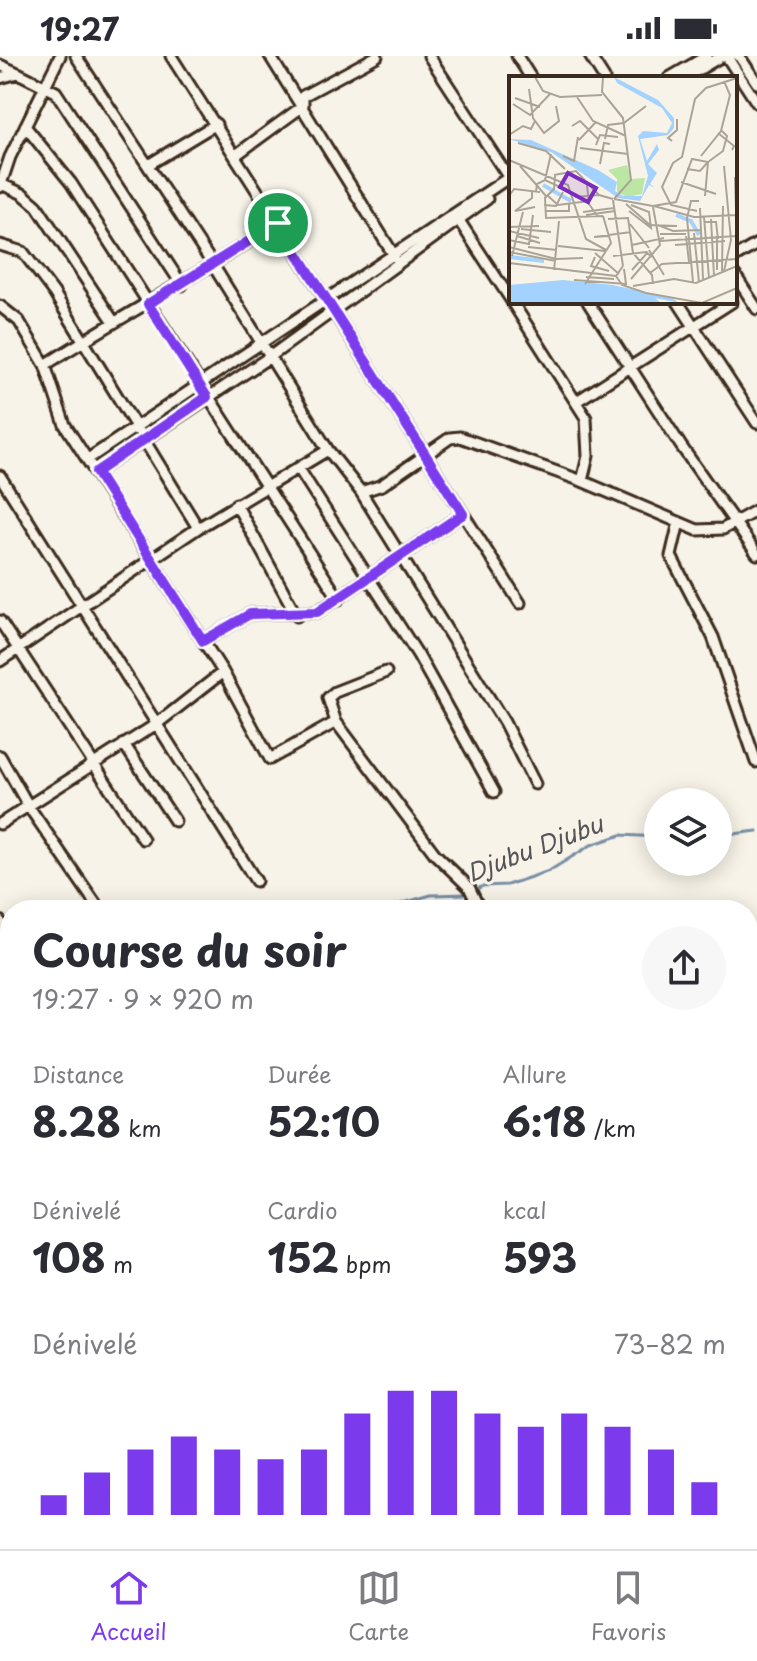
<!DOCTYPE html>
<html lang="fr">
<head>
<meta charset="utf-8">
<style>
  body { margin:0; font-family:"Playpen Sans",sans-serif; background:#f7f7f7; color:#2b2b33; height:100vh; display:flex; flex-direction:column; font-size:30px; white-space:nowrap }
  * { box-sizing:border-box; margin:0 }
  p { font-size:26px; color:#7c7c81 }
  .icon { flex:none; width:44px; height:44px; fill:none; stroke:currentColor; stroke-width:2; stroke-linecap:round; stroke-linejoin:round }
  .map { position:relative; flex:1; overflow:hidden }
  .sheet { position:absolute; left:0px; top:844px; width:758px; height:650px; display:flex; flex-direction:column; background:#fff; border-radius:32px 32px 0 0; box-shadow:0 4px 20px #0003 }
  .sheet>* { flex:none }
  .buttons { position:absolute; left:644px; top:732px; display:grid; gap:16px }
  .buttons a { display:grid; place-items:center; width:88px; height:88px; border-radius:50%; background:#fff; box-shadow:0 4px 20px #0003; font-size:40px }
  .pin { position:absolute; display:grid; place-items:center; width:68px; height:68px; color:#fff; margin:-34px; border:4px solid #fff; border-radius:50%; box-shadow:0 2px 8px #0007 }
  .round { display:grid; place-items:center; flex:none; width:84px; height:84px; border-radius:42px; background:#f7f7f7 }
  .summary { display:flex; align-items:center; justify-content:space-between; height:136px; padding:0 32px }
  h1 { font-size:44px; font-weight:700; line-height:60px }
  .metrics { display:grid; grid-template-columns:repeat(3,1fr); gap:12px; height:136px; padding:8px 32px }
  .metrics div { display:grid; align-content:center }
  .metrics b { font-size:40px; font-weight:700 }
  .metrics small { font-size:22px; font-weight:400 }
  .metrics p { font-size:22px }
  .chart { height:224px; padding:16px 32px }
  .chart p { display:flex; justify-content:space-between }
  .chart svg { width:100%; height:144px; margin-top:8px; stroke:#7c3aed; stroke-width:6 }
  .status { display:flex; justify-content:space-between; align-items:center; height:56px; padding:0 40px; background:#fff; direction:ltr }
  .status svg { height:22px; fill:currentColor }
  .menu { display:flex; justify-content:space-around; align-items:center; height:112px; border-top:2px solid #e1e1e2; background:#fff; font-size:22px; color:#7c7c81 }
  .menu a { display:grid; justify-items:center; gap:4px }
  .menu .active { color:#7c3aed }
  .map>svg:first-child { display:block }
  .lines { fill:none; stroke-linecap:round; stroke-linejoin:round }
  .stream { stroke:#798fa4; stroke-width:3 }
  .minor-casing { stroke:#3b2a1e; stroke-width:15 }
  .minor { stroke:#f7f3e8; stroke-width:9 }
  .route-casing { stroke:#fff; stroke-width:16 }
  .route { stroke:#7c3aed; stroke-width:10 }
  .labels { text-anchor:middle; stroke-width:6; stroke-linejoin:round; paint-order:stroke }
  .water-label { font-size:24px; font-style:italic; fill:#555456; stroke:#f7f3e8 }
  .inset-river { fill:none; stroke:#a3d2fe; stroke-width:4 }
  .inset-road { fill:none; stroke:#aca397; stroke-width:2 }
  .view { fill:#7b2cbf; fill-opacity:0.15; stroke:#7b2cbf; stroke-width:4 }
  .inset-edge { fill:none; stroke:#3b2a1e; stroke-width:4 }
</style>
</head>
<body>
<div class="status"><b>19:27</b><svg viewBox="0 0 49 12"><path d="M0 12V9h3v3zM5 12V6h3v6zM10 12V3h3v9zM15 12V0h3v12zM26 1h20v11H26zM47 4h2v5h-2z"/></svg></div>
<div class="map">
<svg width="757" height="1493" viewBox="0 0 757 1493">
  <rect width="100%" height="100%" fill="#f7f3e8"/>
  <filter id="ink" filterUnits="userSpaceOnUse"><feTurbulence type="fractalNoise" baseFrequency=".0125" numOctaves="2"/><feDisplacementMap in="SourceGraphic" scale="16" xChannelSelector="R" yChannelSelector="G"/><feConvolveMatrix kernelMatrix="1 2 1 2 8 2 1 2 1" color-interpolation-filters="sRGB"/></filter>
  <g filter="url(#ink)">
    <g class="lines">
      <path class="stream" d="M718,780L757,775
        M475,834L483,830L507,829L549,815L591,789L621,779L658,781
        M379,854L431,839L468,838
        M0,1121L10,1095"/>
      <g class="minor-casing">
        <path id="minor" d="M76,0L213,209L328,394L361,436L504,666L535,728
          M171,0L520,547
          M270,0L395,201
          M429,0L511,125
          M517,0L531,22
          M590,0L604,22
          M739,0L757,27
          M727,1L757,47
          M0,9L18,17
          M0,22L18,17L56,36L182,229
          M669,22L707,0
          M685,22L722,0H731
          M25,70L71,127L339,543
          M236,99L303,50V40L377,0
          M148,109L216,68
          M1,128L23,138L37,150L114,266
          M0,131L10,101L60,0
          M456,160L511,244
          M0,189L23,196L54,237L198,472
          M735,201L757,188
          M735,219L757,253
          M512,246L586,362L588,400L582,425
          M588,246L681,390L757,498
          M678,246L757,367
          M0,250L19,265L45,309L65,369L223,616L270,703L336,666L328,642L335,636L386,616
          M45,309C122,260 202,217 278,167
          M577,345L732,246
          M88,403L511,120
          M299,413L418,599L494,736
          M96,416L271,300L487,143
          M0,420L256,825
          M361,436L382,429L450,382L460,381L582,425L697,474L723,473L757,454
          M236,448L297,560
          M679,466L671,500L713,581L756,706
          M0,565L143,783
          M203,585L250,558L317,556L463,458
          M0,605L198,472L328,394
          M336,666L435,798L469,831L480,854
          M124,688L175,765
          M0,700L29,751L100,854
          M0,768L158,667L223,616
          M0,865L10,887
          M748,911L757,903
          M748,945L757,961
          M0,962L10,945
          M748,993L757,985
          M750,1061L757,1075
          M748,1141L757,1158
          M748,1182L757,1178
          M748,1231L757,1250
          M748,1319L757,1336
          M748,1380L757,1371
          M748,1462L757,1475
          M190,1484L217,1489
          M530,1484L535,1493
          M670,1484L675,1493
          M278,1493L279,1484
          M343,1493L344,1484
          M430,1493L432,1484
          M575,1493L588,1484"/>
      </g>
      <use href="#minor" class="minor"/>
    </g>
  </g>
  <g class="lines" filter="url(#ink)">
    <g class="route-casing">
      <path id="route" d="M278,167L463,458L317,556L250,558L203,585L96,416L207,341L148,248Z"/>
    </g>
    <use href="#route" class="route"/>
  </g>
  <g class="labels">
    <g class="water-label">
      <text transform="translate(535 793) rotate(-21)" y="8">Djubu Djubu</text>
    </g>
  </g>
  <g transform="translate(509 20)">
    <rect width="228" height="228" fill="#f7f3e8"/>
    <path d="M118,89L122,103L136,102L133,118L118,121L108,116V103L99,94Z" fill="#bce6a3"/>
    <path d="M105,1L149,24L165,42V52L159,59L131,63L138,85L148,68L150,74L139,88L148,97L141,108L146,112L140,109L131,125L109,122L42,76L0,63L22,64L89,94L108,106L106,115L114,120H133L139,100L129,60L134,55L158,57L163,47L153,32L108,7ZM54,204L104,209L163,222L170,227L146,222L152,227H0V209Z" fill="#a3d2fe"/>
    <path class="inset-river" d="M34,109L62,125M167,139L182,145L190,159M0,181L35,185"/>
    <path class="inset-road" d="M26,1L34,15L51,21L93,19M94,1L93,16L114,42L122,104L105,123M20,13L24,42L35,57L50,45L47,30M68,21L84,45L117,60M6,22L31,31M4,28L21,39L41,18M115,47L137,30M63,50L71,45L89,63M209,57L225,70L223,74M0,59L14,50L22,53L26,45M96,63L99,49L115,47M70,64L87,46M163,65L159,62L168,54V43M9,67L37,75L56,93M87,69L91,59L109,61M71,72L119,78M54,80L65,85L69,61M192,80L212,55L221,19L215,5M0,84L59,109L77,163L97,174M199,86L214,75L218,60L213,55M91,88L95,67L101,68M11,90L37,120M215,90L222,164L215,195M178,93L191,95L199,86M45,99L67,95L90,119L104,123M46,100L45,113L36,122L37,142L94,140M226,101L228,166M36,104L42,78M172,106L207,118M78,109L80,128L89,141M23,116V122L6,135L26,131M27,116L28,108L36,104L62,116M38,119L49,129L80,125M0,120L5,113L31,116M66,121L90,119M105,123L144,130M104,124L114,190M117,128L141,149L168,150M35,129L47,130L54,116M144,130L167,126L183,83L199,86L196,120M145,130L185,141L228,139M191,132L194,203M36,135H60V127M120,135L142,152L140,136L122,129M188,135L162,129L153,111L164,87L173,81L186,23L197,12L228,2M74,136L105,132M77,139L106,135M195,141L200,202M99,143L119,142L124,177L143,199L144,208M202,143L205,200M195,146H207L209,163M121,148L140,172M149,149L164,155L191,154M0,151L30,150M12,153L42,156M0,155L30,162M185,157L190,206M151,158H177M8,160L31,167M100,160L85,161L122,156M177,160L180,186M0,164L20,168L24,139M151,165L227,160M123,169L155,162M166,169L216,165M49,170L96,175M0,171L47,183L74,182M19,171L48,174M140,174L155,199M0,176L47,185M86,177L110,198M3,180L14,136M104,180L137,176L143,181M86,181L82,190L100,195M0,187L107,200M114,190L107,200L113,209L137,217L193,227L228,212M45,194L50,145M123,194L139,176M208,194V163M213,195L214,130M141,197L153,188L228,183M77,201L105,203M122,203L151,169L144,131M65,204L117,208L115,193M184,206L178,142L182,125H190M76,208L102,167L94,140M124,210L165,203L187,207L228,190"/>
    <path class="view" d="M59,97L87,112L79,126L51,111Z"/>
    <rect width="228" height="228" class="inset-edge"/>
  </g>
</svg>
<div class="buttons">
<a><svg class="icon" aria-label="layers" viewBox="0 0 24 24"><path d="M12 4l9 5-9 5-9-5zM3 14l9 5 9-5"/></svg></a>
</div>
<div class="pin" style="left:278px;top:167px;background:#1e9e55"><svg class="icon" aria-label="arrive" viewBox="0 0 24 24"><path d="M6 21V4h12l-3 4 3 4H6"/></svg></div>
<section class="sheet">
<div class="summary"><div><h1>Course du soir</h1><p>19:27 · 9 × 920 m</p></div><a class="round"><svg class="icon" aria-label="share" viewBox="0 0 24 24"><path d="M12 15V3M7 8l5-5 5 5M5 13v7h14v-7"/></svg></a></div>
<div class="metrics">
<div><p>Distance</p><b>8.28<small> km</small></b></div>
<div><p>Durée</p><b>52:10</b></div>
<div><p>Allure</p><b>6:18<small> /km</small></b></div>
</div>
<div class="metrics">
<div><p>Dénivelé</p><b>108<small> m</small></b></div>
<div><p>Cardio</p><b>152<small> bpm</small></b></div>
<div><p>kcal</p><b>593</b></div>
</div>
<div class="chart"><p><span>Dénivelé</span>73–82 m</p>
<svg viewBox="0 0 160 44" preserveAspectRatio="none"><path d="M5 44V38M15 44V31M25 44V24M35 44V20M45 44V24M55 44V27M65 44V24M75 44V13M85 44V6M95 44V6M105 44V13M115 44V17M125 44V13M135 44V17M145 44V24M155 44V34"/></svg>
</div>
</section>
</div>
<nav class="menu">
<a class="active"><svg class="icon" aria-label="home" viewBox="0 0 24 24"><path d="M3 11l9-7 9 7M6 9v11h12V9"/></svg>Accueil</a>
<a><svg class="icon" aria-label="map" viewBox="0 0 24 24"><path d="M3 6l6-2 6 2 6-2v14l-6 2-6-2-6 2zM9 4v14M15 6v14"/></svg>Carte</a>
<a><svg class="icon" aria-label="saved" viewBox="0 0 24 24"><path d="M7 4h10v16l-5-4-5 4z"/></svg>Favoris</a>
</nav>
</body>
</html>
